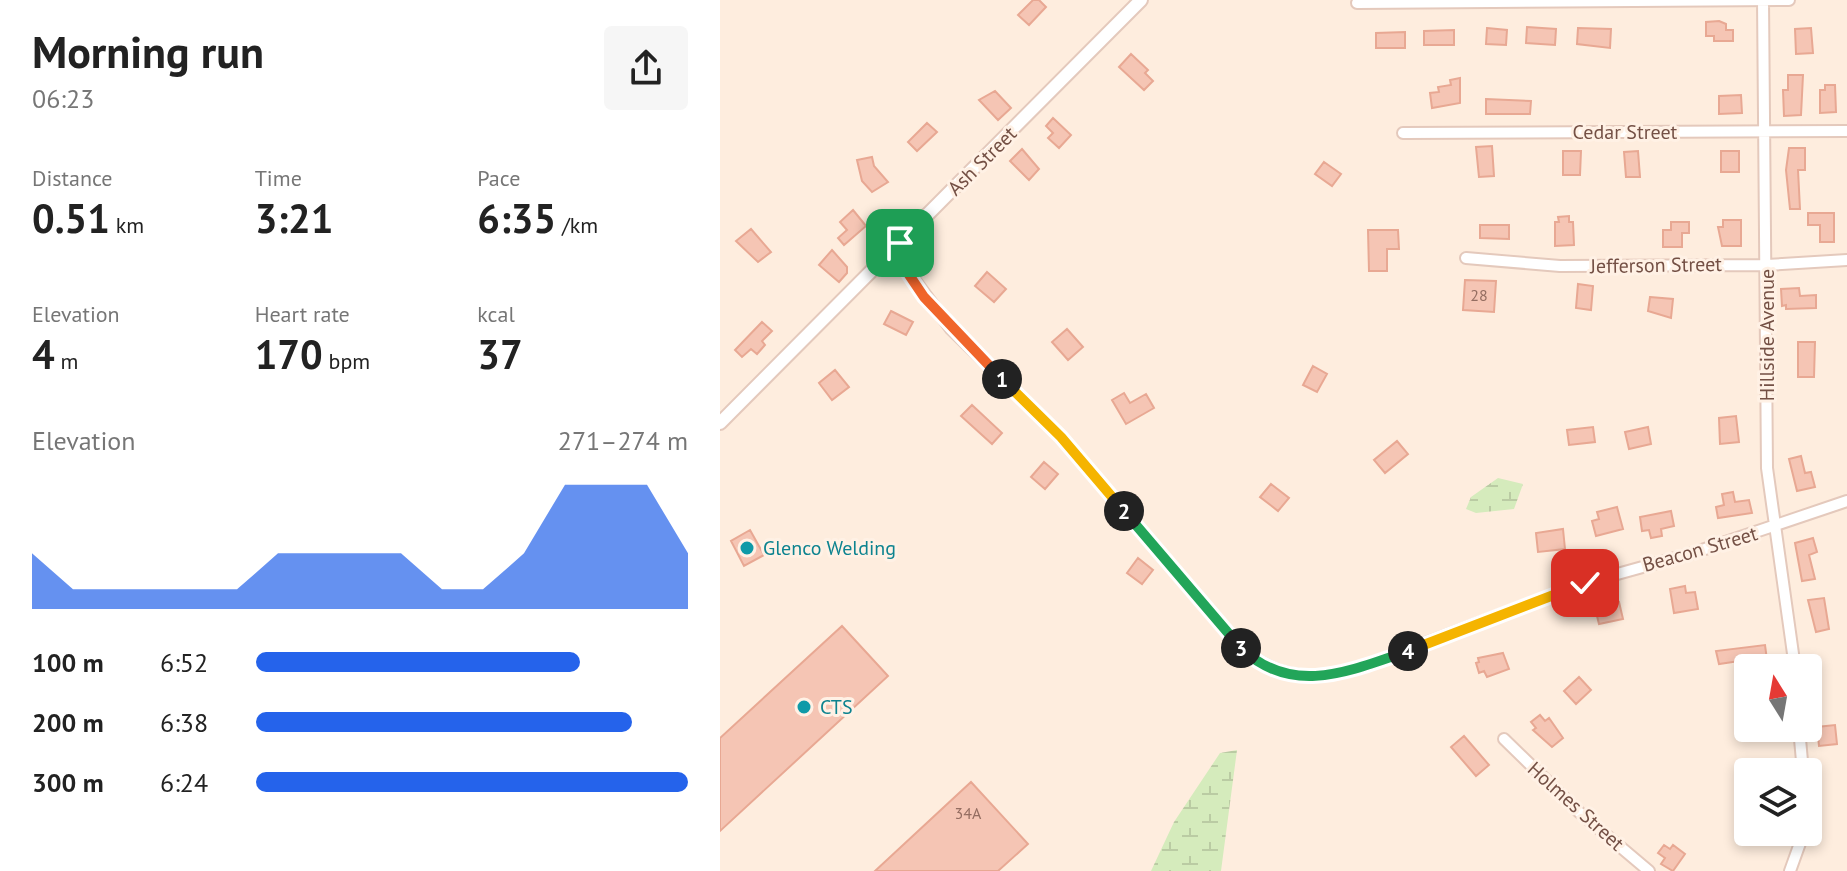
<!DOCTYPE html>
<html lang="en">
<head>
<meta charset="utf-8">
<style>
  body { margin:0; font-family:"PT Sans",sans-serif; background:#f6f6f6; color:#222; height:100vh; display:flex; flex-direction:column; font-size:30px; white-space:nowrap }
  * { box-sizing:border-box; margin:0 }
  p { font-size:26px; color:#767676 }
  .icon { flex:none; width:44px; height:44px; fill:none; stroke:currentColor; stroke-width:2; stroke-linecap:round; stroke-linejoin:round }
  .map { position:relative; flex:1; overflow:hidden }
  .panel { display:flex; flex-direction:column; background:#fff; width:720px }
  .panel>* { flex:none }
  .needle { width:52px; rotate:349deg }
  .fabs { position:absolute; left:1014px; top:654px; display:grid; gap:16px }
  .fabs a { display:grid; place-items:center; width:88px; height:88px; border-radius:8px; background:#fff; box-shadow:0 4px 12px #0003; font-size:40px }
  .pin { position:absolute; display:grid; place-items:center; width:68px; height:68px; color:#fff; margin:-34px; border-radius:16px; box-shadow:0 4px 12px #0006 }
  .km { position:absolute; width:40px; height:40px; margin:-20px; border-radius:50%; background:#222; color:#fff; font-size:22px; line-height:40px; text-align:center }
  .round { display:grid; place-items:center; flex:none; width:84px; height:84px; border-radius:8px; background:#f6f6f6 }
  .head { display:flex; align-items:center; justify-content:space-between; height:136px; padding:0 32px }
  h1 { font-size:44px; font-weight:700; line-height:60px }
  .figures { display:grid; grid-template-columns:repeat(3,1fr); gap:12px; height:136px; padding:8px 32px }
  .figures div { display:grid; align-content:center }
  .figures b { font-size:40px; font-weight:700 }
  .figures small { font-size:22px; font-weight:400 }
  .figures p { font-size:22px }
  .chart { height:224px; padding:16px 32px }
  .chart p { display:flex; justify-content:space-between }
  .chart svg { width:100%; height:144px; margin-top:8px; fill:#2563eb; opacity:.7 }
  ul { padding:0 32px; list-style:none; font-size:26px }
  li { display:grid; grid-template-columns:128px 96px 1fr; align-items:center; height:60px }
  li i { height:20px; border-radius:10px; background:#2563eb }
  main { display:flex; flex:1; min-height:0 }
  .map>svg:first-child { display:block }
  .wetland { fill:url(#wetland-marsh) }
  .building { fill:#f5c5b4; stroke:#e8a893; stroke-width:2 }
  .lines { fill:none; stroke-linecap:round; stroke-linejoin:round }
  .minor-casing { stroke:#e4c9bc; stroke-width:14 }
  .tertiary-casing { stroke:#e4c9bc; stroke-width:16 }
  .minor { stroke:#fff; stroke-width:10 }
  .tertiary { stroke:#fff; stroke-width:12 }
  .split-1-casing { stroke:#fff; stroke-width:16 }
  .split-2-casing { stroke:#fff; stroke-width:16 }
  .split-3-casing { stroke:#fff; stroke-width:16 }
  .split-4-casing { stroke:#fff; stroke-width:16 }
  .split-5-casing { stroke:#fff; stroke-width:16 }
  .split-1 { stroke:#f0652b; stroke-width:10 }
  .split-2 { stroke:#f5b400; stroke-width:10 }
  .split-3 { stroke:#22a559; stroke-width:10 }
  .split-4 { stroke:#22a559; stroke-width:10 }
  .split-5 { stroke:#f5b400; stroke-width:10 }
  .culture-dot { fill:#0f9aa8; stroke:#fff1e5; stroke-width:3 }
  .labels { text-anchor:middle; stroke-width:6; stroke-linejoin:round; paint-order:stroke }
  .number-label { font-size:16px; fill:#946d61 }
  .street-label { font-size:20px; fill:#745045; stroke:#fff1e5 }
  .culture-label { font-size:20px; fill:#0d838f; stroke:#fff1e5; text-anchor:start }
</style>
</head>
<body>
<main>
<section class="panel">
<div class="head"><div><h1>Morning run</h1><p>06:23</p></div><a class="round"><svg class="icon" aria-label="share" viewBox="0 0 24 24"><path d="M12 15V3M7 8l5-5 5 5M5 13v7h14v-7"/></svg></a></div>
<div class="figures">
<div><p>Distance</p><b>0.51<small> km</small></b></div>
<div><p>Time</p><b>3:21</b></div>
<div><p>Pace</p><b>6:35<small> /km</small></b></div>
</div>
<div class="figures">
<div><p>Elevation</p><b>4<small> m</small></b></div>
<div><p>Heart rate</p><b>170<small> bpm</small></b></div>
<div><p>kcal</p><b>37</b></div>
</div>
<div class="chart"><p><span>Elevation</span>271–274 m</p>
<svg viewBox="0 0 160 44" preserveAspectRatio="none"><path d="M0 44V27L10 38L20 38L30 38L40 38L50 38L60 27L70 27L80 27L90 27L100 38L110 38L120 27L130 6L140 6L150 6L160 27V44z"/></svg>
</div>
<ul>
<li><b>100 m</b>6:52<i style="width:75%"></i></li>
<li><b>200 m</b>6:38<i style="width:87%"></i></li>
<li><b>300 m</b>6:24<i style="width:100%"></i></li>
</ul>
</section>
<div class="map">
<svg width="1127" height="871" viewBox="0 0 1127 871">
  <defs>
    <pattern id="wetland-marsh" width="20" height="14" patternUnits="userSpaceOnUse" patternTransform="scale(2)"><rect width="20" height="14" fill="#d5ebbc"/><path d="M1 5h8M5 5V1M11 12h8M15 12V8" fill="none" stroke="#bacba3"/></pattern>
  </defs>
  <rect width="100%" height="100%" fill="#feedde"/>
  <path class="wetland" d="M778,478L803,484L794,509L756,513L746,509L751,497Z
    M517,750L501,871H431L454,822L500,753Z"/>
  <path class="building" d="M313,0H319L326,7L309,25L298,15Z
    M999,21L1006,24V30H1013V41H994V36H986V22Z
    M807,27L836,29L835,45L806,43Z
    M767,28L787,30L786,45L766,44Z
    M858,28L891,29L890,48L857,44Z
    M1091,28L1093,53L1076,54L1075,29Z
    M734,30V45H704V31Z
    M685,32V48H656V33Z
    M411,54L428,70L425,73L433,81L424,90L399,67Z
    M1068,75H1083L1081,115L1064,116L1063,90H1068Z
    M740,78V103L712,108L710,93L719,92L718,87L731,85L730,80Z
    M1105,85H1115L1116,112L1100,113V90H1105Z
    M275,91L291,108L278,120L259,100Z
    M1021,95L1022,113L999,114V96Z
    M766,99L811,101L810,114H766Z
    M333,118L351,135L339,148L328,138L333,133L326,126Z
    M207,123L217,132L197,151L188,142Z
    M772,146L774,176L759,177L756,147Z
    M1069,148H1085V170H1078L1080,209H1070L1066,170Z
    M302,149L319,169L309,180L290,161Z
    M843,151H861L860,175H843Z
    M918,151L920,177H906L904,152Z
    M1001,151H1019V172H1001Z
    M152,157L154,166L168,182L152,192L142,181L137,160Z
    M604,162L621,174L612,186L595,174Z
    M133,210L146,226L124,245L118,238L127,230L120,222Z
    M1088,213H1114V242H1100V225H1088Z
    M849,216V222H853L854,245L835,246V222H839L838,217Z
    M1003,220H1021V246H1002L998,227H1003Z
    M951,222H969V233H962V247H943V230H951Z
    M760,225H789V239L760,238Z
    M31,229L51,252L38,262L16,241Z
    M648,230H678L679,249H667V271H649Z
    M112,250L127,267V273L119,282L99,265Z
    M267,272L286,289L274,302L255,286Z
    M745,280L776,281L774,312L743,310Z
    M858,284L873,286L871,310L856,308Z
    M1079,288L1080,296L1096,295V308L1066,309V305L1062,306L1061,289Z
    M930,297L953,299L951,318L928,311Z
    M171,311L193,322L186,335L164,324Z
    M42,322L52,331L42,341L45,345L37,354L31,349L22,357L15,350Z
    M347,329L363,347L348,360L332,342Z
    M1078,342H1095L1094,377H1078Z
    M593,366L607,374L597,392L583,385Z
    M115,370L129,387L112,400L99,383Z
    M404,393L410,403L426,394L434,408L406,424L392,400Z
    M252,405L282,433L272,444L241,416Z
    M1016,416L1019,442L1000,444L999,418Z
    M873,427L875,442L849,445L847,430Z
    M928,427L931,444L909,449L905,432Z
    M677,441L688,454L665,473L654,460Z
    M1081,456L1085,473L1091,472L1095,487L1077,491L1069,459Z
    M324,462L338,474L325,489L311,477Z
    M551,484L569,498L558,511L540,497Z
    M1013,492L1015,502L1029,500L1032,513L998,518L996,507L1004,505L1002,494Z
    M897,507L903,529L876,536L872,521L879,519L877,512Z
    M951,511L954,526L941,529L942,536L931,538L929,530L922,531L920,517Z
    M843,529L845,549L818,552L816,533Z
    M30,530L44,555L24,566L11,541Z
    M1093,538L1097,552L1089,555L1095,579L1082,581L1075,543Z
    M418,558L433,570L422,584L407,573Z
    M965,586L966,593L975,592L978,609L954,613L950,589Z
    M1104,598L1109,629L1096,632L1088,600Z
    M899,602L903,619L879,624L875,608Z
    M122,626L168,676L0,831V738Z
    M1045,645L1047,660L1021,667L1019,661L999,664L996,651Z
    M783,653L789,669L767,677L764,671L759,673L756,663L759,662L758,658Z
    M859,677L871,690L856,704L844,691Z
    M820,715L825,721L829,718L843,738L832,747L813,730L816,728L811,722Z
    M1115,725L1117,744L1099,746L1097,727Z
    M744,736L769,765L756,776L731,747Z
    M251,782L308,844L278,871H155Z
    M944,845L950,849L953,845L965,854L953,871L941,864L945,858L938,853Z"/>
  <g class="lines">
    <g class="minor-casing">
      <path id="minor" d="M1043,0L1047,468L1075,668
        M637,3L1069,0
        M683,133L1127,131
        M173,251L231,329L341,437L515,642C553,679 590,682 639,668L865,583L973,553L1127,501
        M746,258L840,266L1047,265L1127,260
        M1079,728L1083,772
        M784,739L859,812L929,871
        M1070,871L1084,832"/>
    </g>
    <g class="tertiary-casing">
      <path id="tertiary" d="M0,423L421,0"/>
    </g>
    <use href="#minor" class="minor"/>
    <use href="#tertiary" class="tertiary"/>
  </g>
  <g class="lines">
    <g class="split-1-casing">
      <path id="split-1" d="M180,243L173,251L204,297L282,379"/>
    </g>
    <g class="split-2-casing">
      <path id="split-2" d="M282,379L341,437L404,511"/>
    </g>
    <g class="split-3-casing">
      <path id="split-3" d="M404,511L521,648"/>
    </g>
    <g class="split-4-casing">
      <path id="split-4" d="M521,648C572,697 630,671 688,651"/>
    </g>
    <g class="split-5-casing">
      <path id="split-5" d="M688,651L865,583"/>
    </g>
    <use href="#split-1" class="split-1"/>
    <use href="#split-2" class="split-2"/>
    <use href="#split-3" class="split-3"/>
    <use href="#split-4" class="split-4"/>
    <use href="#split-5" class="split-5"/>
  </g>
  <g class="culture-dot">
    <circle cx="27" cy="548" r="8"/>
    <circle cx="84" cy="707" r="8"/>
  </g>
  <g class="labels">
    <g class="number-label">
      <text x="759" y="301">28</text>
      <text x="248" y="819">34A</text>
    </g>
    <g class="street-label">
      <text x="905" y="139">Cedar Street</text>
      <text transform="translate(262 161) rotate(-45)" y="7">Ash Street</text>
      <text transform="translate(936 265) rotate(-1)" y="7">Jefferson Street</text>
      <text transform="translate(1047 335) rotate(-90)" y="7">Hillside Avenue</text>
      <text transform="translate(980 549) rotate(-16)" y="7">Beacon Street</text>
      <text transform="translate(856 806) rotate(42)" y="7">Holmes Street</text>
    </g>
    <g class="culture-label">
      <text x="43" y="555">Glenco Welding</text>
      <text x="100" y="714">CTS</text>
    </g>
  </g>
</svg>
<div class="fabs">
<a><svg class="needle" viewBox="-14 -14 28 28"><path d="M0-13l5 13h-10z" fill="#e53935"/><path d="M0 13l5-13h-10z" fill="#767676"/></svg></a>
<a><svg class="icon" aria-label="layers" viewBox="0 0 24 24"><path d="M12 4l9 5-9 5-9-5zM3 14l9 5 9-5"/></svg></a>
</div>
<div class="pin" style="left:180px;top:243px;background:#1e9e55"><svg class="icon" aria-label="arrive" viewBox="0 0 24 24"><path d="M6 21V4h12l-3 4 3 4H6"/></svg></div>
<div class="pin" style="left:865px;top:583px;background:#d93025"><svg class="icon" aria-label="check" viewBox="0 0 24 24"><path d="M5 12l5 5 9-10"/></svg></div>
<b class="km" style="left:282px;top:379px">1</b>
<b class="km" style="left:404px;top:511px">2</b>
<b class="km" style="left:521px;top:648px">3</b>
<b class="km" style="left:688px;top:651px">4</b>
</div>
</main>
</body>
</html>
